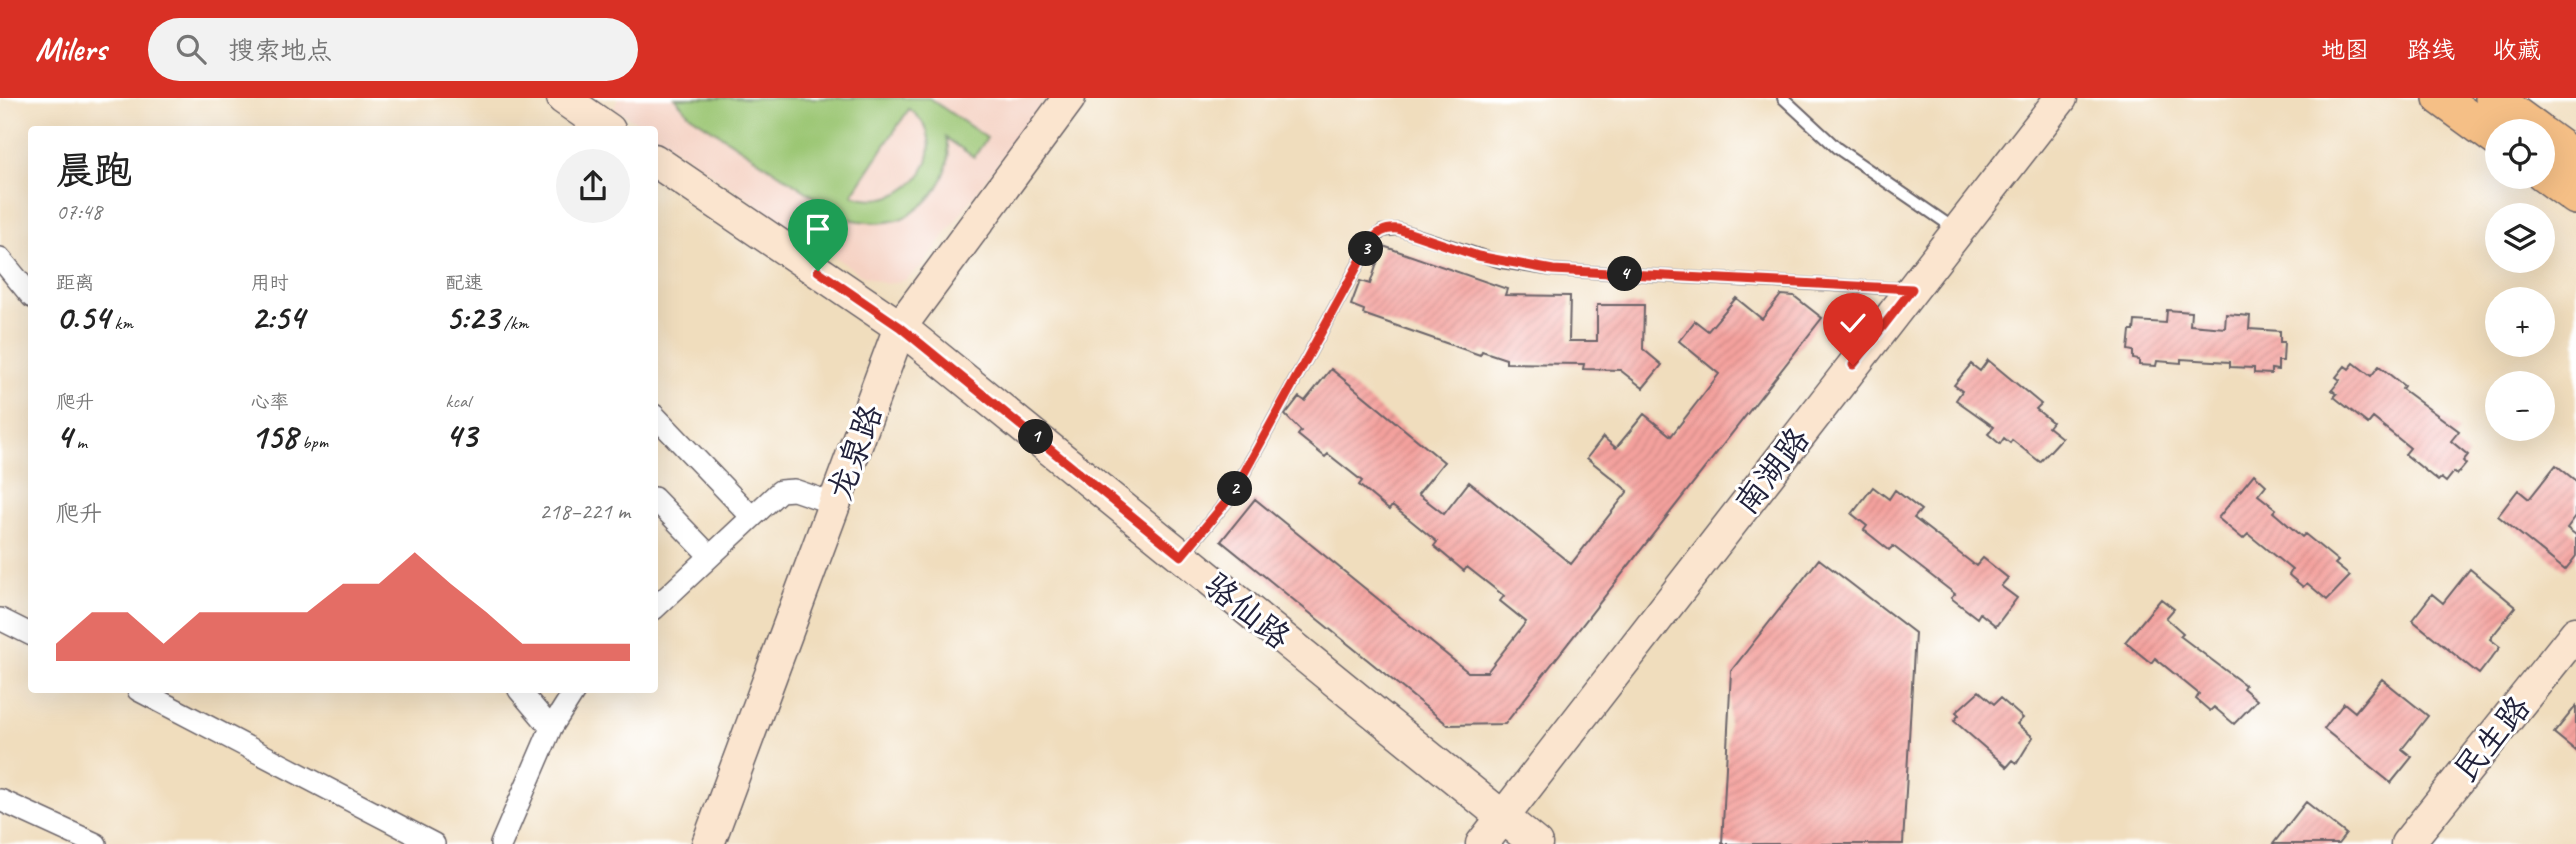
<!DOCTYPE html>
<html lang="zh">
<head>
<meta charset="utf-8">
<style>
  body { margin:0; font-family:Caveat,"LXGW WenKai TC",sans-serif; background:#f2f2f2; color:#222; height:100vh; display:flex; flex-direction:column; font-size:26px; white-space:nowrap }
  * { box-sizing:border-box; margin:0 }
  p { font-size:23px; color:#767676 }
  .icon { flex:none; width:38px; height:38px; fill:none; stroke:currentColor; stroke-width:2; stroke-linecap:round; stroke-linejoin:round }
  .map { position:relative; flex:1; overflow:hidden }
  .drawer { position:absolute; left:28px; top:28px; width:630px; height:567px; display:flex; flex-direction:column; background:#fff; border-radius:7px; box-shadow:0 7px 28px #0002 }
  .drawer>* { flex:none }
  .tools { position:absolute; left:2485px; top:21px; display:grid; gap:14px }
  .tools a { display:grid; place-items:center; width:70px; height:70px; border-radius:50%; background:#fff; box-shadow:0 7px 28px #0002; font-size:35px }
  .pin { position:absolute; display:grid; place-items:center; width:60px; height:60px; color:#fff; margin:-72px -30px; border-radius:50% 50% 50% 0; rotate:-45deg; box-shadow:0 0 7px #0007 }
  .pin .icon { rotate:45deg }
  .km { position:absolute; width:35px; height:35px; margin:-18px; border-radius:50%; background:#222; color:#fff; font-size:19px; line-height:35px; text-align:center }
  .round { display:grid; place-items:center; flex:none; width:74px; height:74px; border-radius:37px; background:#f2f2f2 }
  .summary { display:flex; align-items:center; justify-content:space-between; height:119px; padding:0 28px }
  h1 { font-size:38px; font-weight:700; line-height:52px }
  .metrics { display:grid; grid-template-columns:repeat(3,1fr); gap:10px; height:119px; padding:7px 28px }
  .metrics div { display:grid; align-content:center }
  .metrics b { font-size:35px; font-weight:700 }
  .metrics small { font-size:19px; font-weight:400 }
  .metrics p { font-size:19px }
  .chart { height:196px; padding:14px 28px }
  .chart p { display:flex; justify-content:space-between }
  .chart svg { width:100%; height:126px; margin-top:7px; fill:#d93025; opacity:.7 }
  header { display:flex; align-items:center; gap:42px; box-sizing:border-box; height:98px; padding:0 35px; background:#d93025; color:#fff }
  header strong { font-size:33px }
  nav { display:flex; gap:38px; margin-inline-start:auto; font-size:24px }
  .search { width:490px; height:63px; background:#f2f2f2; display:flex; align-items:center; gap:18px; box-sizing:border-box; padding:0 24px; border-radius:38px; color:#767676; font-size:26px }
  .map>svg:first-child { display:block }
  .built { fill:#f5d2c3 }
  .green { fill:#9bc673; stroke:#5e7457; stroke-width:2; fill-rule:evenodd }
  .building { fill:url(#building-hatch) }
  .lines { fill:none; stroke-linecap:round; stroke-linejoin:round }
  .lane-casing { stroke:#6a6368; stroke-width:14 }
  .street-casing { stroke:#6a6368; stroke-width:24 }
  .secondary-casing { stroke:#6a6368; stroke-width:35 }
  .primary-casing { stroke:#6a6368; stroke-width:38 }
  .lane { stroke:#fff; stroke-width:10 }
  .street { stroke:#fff; stroke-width:21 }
  .secondary { stroke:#fbe5cf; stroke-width:32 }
  .primary { stroke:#f5bf86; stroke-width:35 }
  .route-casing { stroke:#fff; stroke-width:14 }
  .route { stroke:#d93025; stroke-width:9 }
  .labels { text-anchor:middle; stroke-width:6; stroke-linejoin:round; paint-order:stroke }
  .street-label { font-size:33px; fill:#22223b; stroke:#fff }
</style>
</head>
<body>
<header>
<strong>Milers</strong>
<div class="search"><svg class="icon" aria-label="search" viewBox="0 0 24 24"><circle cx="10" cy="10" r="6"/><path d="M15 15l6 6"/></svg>搜索地点</div>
<nav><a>地图</a><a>路线</a><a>收藏</a></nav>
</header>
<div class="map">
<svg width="2576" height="746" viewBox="0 0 2576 746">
  <defs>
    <pattern id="building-hatch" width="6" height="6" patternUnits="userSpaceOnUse" patternTransform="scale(1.75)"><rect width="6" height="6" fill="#f4a19d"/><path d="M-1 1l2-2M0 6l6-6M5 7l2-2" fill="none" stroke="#d18a88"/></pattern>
  </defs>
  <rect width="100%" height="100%" fill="#fff"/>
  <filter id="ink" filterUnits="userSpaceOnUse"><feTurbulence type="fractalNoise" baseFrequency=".0143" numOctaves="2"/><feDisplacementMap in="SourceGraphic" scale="14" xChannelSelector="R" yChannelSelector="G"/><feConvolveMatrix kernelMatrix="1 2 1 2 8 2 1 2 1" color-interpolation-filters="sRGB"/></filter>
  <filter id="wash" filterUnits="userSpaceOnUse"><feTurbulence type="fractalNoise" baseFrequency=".00686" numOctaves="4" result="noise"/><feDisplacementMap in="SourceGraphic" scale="28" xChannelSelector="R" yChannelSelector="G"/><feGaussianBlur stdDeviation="1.57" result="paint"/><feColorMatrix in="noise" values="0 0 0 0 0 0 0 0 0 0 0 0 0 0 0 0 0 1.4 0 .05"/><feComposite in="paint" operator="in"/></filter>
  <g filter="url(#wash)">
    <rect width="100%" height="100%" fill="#f0ddbd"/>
    <path class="built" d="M618,0H1046L922,168L905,182L886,186L861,177L655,37L654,32L647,31L614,10Z"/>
    <path class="green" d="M675,0H929L987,40L974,59L946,40C957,74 928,112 897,122C880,127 864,124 848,121L690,17ZM909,11C957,44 914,118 852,97Z"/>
    <g id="blocks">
      <path class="building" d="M1383,148L1507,191L1505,197L1570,198L1569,243H1597V207H1644L1643,251L1662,267L1643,290L1620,272L1583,271L1584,266L1506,265V261L1482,253L1480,257L1363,216L1364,212L1351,207L1360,183L1370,186Z
        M1781,197L1794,198L1822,220L1505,626L1448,627L1221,443L1255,401L1468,574H1487L1526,524L1500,503L1504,498L1467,469L1464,473L1434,448L1437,444L1409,421L1392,408L1389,412L1359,387L1362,383L1328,356L1325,359L1298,337L1301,333L1285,317L1299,299L1305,303L1331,271L1444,364L1418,396L1444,416L1469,384L1571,466L1628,393L1587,360L1603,339L1616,350L1644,316L1671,338L1719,276L1679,243L1695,223L1708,233L1736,200L1762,221Z
        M2167,212L2191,214L2190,227L2225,230L2226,216L2250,218L2249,231L2280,233V244H2284L2283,263H2278V272L2271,271V276L2254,275V270L2230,269V264L2181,261V265L2157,263L2156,268L2139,267V262L2133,261V253L2128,252L2130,233H2134L2135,223L2166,225Z
        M1988,262L2041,306L2036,311L2052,324L2048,329L2062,340L2040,364L2012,342L2010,345L2004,340L2000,346L1988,336L1994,329L1956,302L1962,293L1954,287L1971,266L1980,273Z
        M2354,265L2371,278L2379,268L2404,288L2402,291L2459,333L2451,343L2468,357L2463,363L2466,366L2457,377L2454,374L2446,384L2441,380L2438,383L2405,356L2410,350L2373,320L2368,326L2334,299L2337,296L2332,292L2340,282L2336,279L2345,268L2349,271Z
        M2556,367L2576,383V418L2567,430L2576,437V458L2565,472L2498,418L2518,392L2529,401Z
        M2254,376L2266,387L2258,397L2276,411L2273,414L2302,439L2305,436L2338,463L2335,466L2350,478L2327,502L2307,485L2303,489L2289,477L2292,472L2248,436L2243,441L2218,420Z
        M1873,389L1889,401L1895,392L1921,412L1914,420L1976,468L1983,460L2008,480L2001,488L2017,500L1996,528L1980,515L1977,520L1951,500L1955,496L1893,448L1889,452L1864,432L1867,428L1852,416Z
        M1819,461L1915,535L1903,746H1722L1731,573Z
        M2470,471L2516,509L2490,541L2500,549L2479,576L2412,522L2432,496L2443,505Z
        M2161,501L2174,511L2166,520L2183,535L2180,538L2245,587L2243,590L2257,602L2234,626L2214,609L2210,613L2196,601L2199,596L2155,560L2151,565L2125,544Z
        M2382,581L2428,618L2402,651L2412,659L2391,685L2324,631L2344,605L2355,614Z
        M1979,593L1994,606L2000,600L2023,620L2017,626L2033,639L2017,665L2013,662L2007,669L1954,623L1959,617L1956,614Z
        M2576,608V653L2554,635Z
        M2306,704L2346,736L2338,746H2273Z"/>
    </g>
  </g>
  <g filter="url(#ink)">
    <use href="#blocks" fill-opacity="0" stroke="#6a6368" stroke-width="2"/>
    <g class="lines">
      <g class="lane-casing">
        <path id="lane" d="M1783,0L1837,50L1955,131
          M1183,456L1232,397L1370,145L1382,133L1398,131L1501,164L1553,172L1905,191"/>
      </g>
      <g class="street-casing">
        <path id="street" d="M0,160L32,199
          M654,317L752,419
          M654,400L710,458
          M654,511L780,393L794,392L835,406
          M0,521L32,537
          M138,592L434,746
          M519,592L551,630
          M0,702L96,746
          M501,746L551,630L575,592"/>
      </g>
      <g class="secondary-casing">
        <path id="secondary" d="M563,0L609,32
          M654,62L900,229L1536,746
          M708,746L900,229L1069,0
          M1482,746L2061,0
          M2407,746L2576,535"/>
      </g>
      <g class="primary-casing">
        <path id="primary" d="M2441,0L2497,41
          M2493,0L2538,33
          M2543,37L2576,61
          M2543,75L2576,99"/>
      </g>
      <use href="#lane" class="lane"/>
      <use href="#street" class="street"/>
      <use href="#secondary" class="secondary"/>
      <use href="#primary" class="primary"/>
    </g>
  </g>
  <g class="lines" filter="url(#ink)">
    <g class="route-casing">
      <path id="route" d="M818,173L900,229L1181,458L1232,397L1370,145C1377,134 1385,130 1398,131L1478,158L1553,172L1912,191L1853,267"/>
    </g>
    <use href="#route" class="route"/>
  </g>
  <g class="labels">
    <g class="street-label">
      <text transform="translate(854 354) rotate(-70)" y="12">龙泉路</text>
      <text transform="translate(1771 372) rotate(-52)" y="12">南湖路</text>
      <text transform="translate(1248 512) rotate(39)" y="12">骆仙路</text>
      <text transform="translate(2491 640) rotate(-51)" y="12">民生路</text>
    </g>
  </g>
</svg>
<div class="tools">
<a><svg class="icon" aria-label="locate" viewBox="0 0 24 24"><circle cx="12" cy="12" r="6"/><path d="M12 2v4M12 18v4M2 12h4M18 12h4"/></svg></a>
<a><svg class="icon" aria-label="layers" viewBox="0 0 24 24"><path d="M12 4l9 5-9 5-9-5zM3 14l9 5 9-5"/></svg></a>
<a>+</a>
<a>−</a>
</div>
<div class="pin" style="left:818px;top:173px;background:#1e9e55"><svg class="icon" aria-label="arrive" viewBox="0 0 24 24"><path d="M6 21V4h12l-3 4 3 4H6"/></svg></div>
<div class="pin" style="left:1853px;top:267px;background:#d93025"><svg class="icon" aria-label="check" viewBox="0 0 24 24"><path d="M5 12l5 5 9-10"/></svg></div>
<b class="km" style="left:1036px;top:339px">1</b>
<b class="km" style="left:1235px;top:391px">2</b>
<b class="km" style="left:1366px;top:151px">3</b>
<b class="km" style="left:1625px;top:176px">4</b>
<section class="drawer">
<div class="summary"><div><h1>晨跑</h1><p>07:48</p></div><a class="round"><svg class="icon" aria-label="share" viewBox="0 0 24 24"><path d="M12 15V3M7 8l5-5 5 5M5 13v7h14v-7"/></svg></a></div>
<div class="metrics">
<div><p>距离</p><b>0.54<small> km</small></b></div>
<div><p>用时</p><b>2:54</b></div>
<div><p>配速</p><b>5:23<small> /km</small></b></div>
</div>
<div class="metrics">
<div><p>爬升</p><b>4<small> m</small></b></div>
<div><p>心率</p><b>158<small> bpm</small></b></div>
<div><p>kcal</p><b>43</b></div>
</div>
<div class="chart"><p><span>爬升</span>218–221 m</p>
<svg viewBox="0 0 160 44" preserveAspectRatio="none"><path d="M0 44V38L10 27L20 27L30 38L40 27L50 27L60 27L70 27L80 17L90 17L100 6L110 17L120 27L130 38L140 38L150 38L160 38V44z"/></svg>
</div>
</section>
</div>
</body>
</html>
